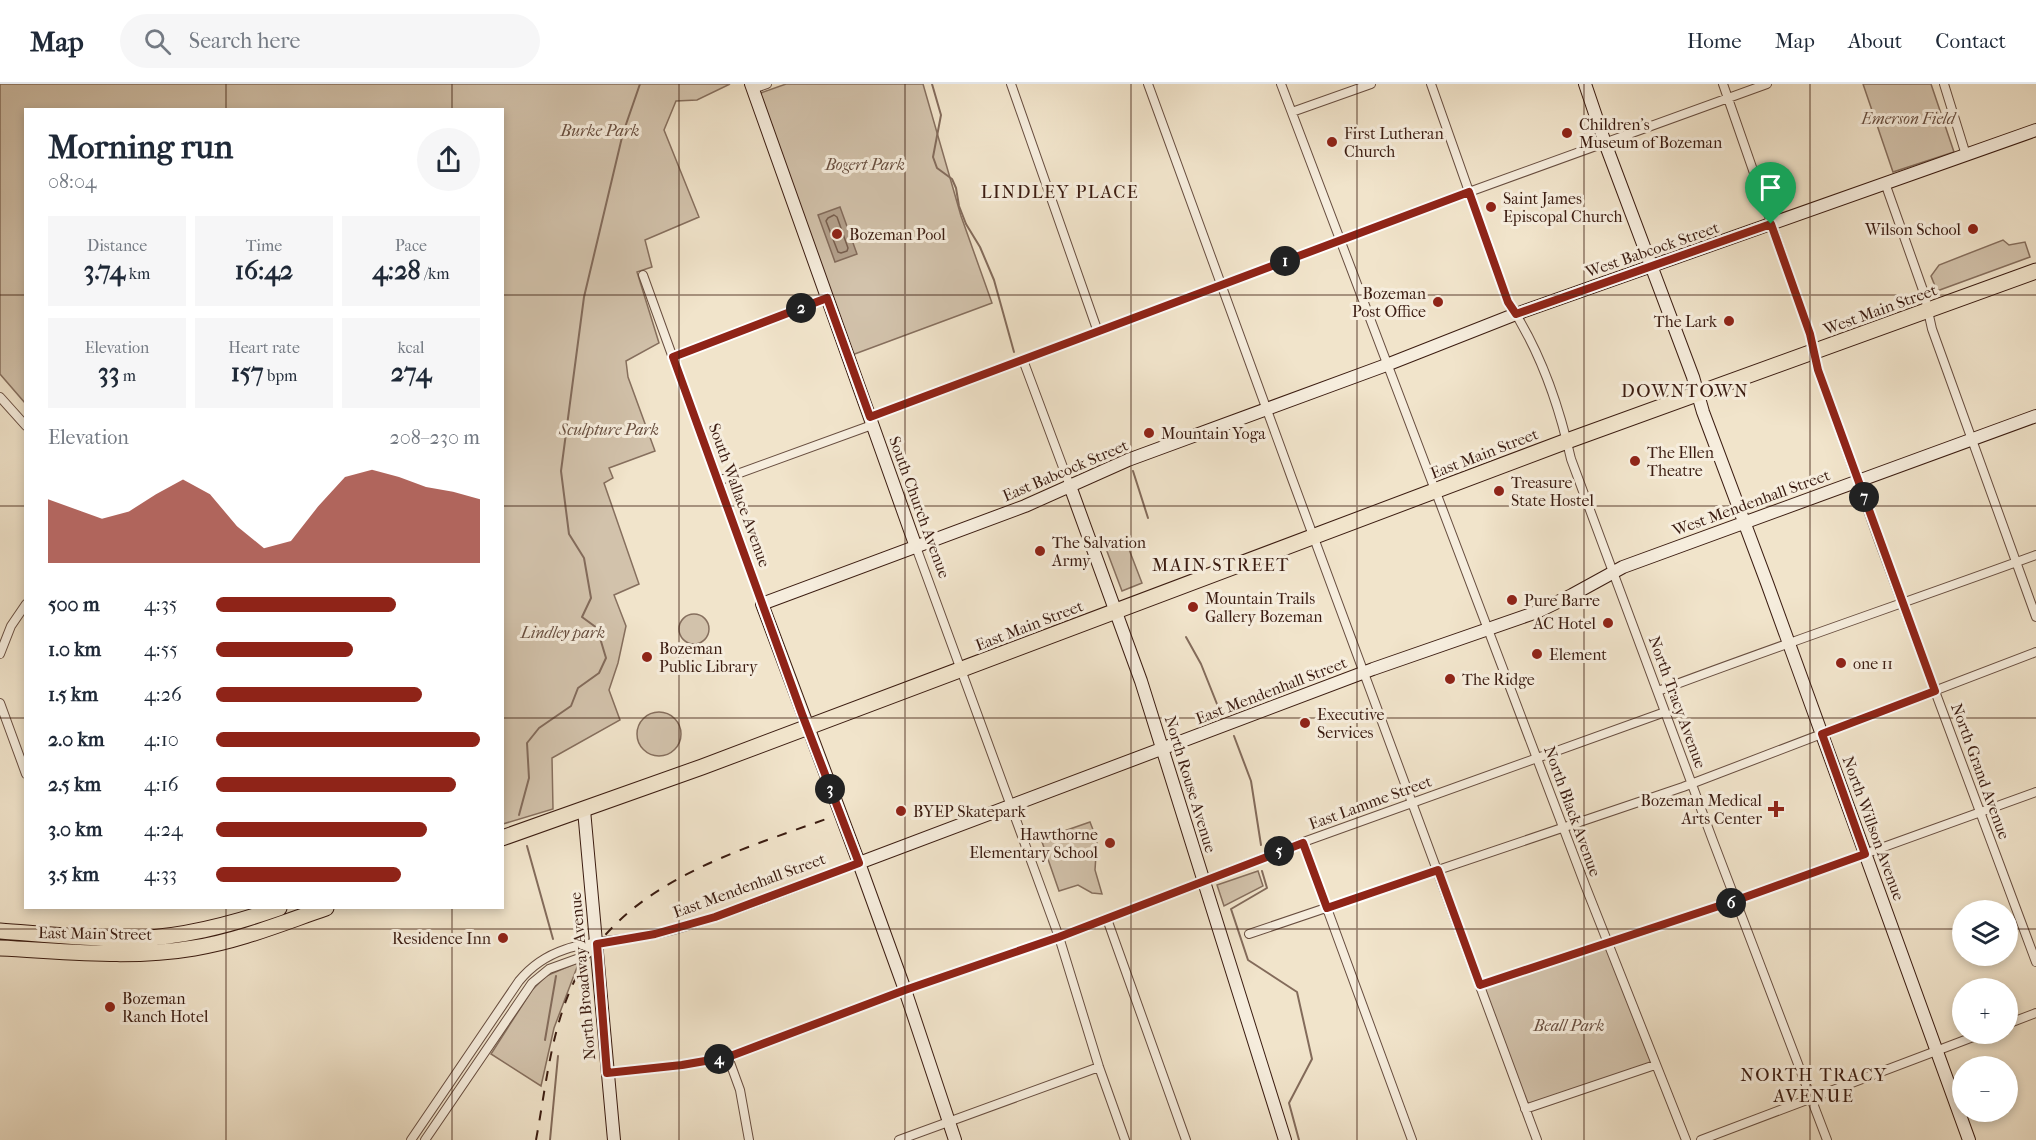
<!DOCTYPE html>
<html lang="en">
<head>
<meta charset="utf-8">
<style>
  body { margin:0; font-family:"IM FELL French Canon",serif; background:#f6f6f7; color:#1f2937; height:100vh; display:flex; flex-direction:column; font-size:22px; white-space:nowrap }
  * { box-sizing:border-box; margin:0 }
  p { font-size:20px; color:#747a83 }
  .icon { flex:none; width:33px; height:33px; fill:none; stroke:currentColor; stroke-width:2; stroke-linecap:round; stroke-linejoin:round }
  .map { position:relative; flex:1; overflow:hidden }
  .sheet { position:absolute; left:24px; top:24px; width:480px; height:801px; display:flex; flex-direction:column; background:#fff; border-radius:0px; box-shadow:0 3px 9px #0003 }
  .sheet>* { flex:none }
  .controls { position:absolute; left:1952px; top:816px; display:grid; gap:12px }
  .controls a { display:grid; place-items:center; width:66px; height:66px; border-radius:50%; background:#fff; box-shadow:0 3px 9px #0003; font-size:30px }
  .pin { position:absolute; display:grid; place-items:center; width:51px; height:51px; color:#fff; margin:-62px -26px; border-radius:50% 50% 50% 0; rotate:-45deg; box-shadow:0 0 6px #0007 }
  .pin .icon { rotate:45deg }
  .km { position:absolute; width:30px; height:30px; margin:-15px; border-radius:50%; background:#222; color:#fff; font-size:16px; line-height:30px; text-align:center }
  .round { display:grid; place-items:center; flex:none; width:63px; height:63px; border-radius:32px; background:#f6f6f7 }
  .head { display:flex; align-items:center; justify-content:space-between; height:102px; padding:0 24px }
  h1 { font-size:33px; font-weight:800; line-height:45px }
  .metrics { display:grid; grid-template-columns:repeat(3,1fr); gap:9px; height:102px; padding:6px 24px }
  .metrics div { display:grid; align-content:center; border-radius:0px; background:#f6f6f7; text-align:center }
  .metrics b { font-size:26px; font-weight:800 }
  .metrics small { font-size:16px; font-weight:400 }
  .metrics p { font-size:16px }
  .chart { height:168px; padding:12px 24px }
  .chart p { display:flex; justify-content:space-between }
  .chart svg { width:100%; height:108px; margin-top:6px; fill:#8f2418; opacity:.7 }
  ul { padding:0 24px; list-style:none; font-size:20px }
  li { display:grid; grid-template-columns:96px 72px 1fr; align-items:center; height:45px }
  li i { height:15px; border-radius:8px; background:#8f2418 }
  header { display:flex; align-items:center; gap:36px; box-sizing:border-box; height:84px; padding:0 30px; background:#fff; border-bottom:2px solid #e0e1e3 }
  header strong { font-size:28px }
  nav { display:flex; gap:33px; margin-inline-start:auto; font-size:21px }
  .search { width:420px; height:54px; background:#f6f6f7; display:flex; align-items:center; gap:15px; box-sizing:border-box; padding:0 21px; border-radius:33px; color:#747a83; font-size:22px }
  .map>svg:first-child { display:block }
  .green { fill:#d2c2ab; stroke:#866f5e; stroke-width:1.5 }
  .water { fill:#b3a08c; stroke:#836b5b; stroke-width:1.5 }
  .lines { fill:none; stroke-linecap:round; stroke-linejoin:round }
  .shore { stroke:#775e4e; stroke-width:1.5 }
  .stream { stroke:#836b5b; stroke-width:2 }
  .street-casing { stroke:#684e40; stroke-width:10 }
  .secondary-casing { stroke:#3b1c11; stroke-width:14 }
  .highway-casing { stroke:#3b1c11; stroke-width:17 }
  .street { stroke:#f6eddd; stroke-width:8 }
  .secondary { stroke:#f6eddd; stroke-width:12 }
  .highway { stroke:#f1e4cb; stroke-width:15 }
  .rail { stroke:#3b1c11; stroke-width:2; stroke-dasharray:10 10; stroke-linecap:butt }
  .route-casing { stroke:#fff; stroke-width:12 }
  .route { stroke:#8f2418; stroke-width:8 }
  .grid { fill:none; stroke:#3b1c11; stroke-width:1.5; stroke-opacity:0.55 }
  .poi-dot { fill:#8f2418; stroke:#f6eddd; stroke-width:2 }
  .labels { text-anchor:middle; stroke-width:6; stroke-linejoin:round; paint-order:stroke }
  .park-label { font-size:16px; font-style:italic; fill:#684e3f; stroke:#f6eddd }
  .poi-label { font-size:16px; fill:#3b1c11; stroke:#f6eddd; text-anchor:start }
  .street-label { font-size:16px; fill:#3b1c11; stroke:#f6eddd }
  .neighbourhood-label { font-size:18px; letter-spacing:1.5px; fill:#3b1c11; stroke:#f6eddd }
</style>
</head>
<body>
<header>
<strong>Map</strong>
<div class="search"><svg class="icon" aria-label="search" viewBox="0 0 24 24"><circle cx="10" cy="10" r="6"/><path d="M15 15l6 6"/></svg>Search here</div>
<nav><a>Home</a><a>Map</a><a>About</a><a>Contact</a></nav>
</header>
<div class="map">
<svg width="2036" height="1056" viewBox="0 0 2036 1056">
  <rect width="100%" height="100%" fill="#f1e4cb"/>
  <filter id="stains"><feTurbulence type="fractalNoise" baseFrequency=".00333" numOctaves="4"/><feColorMatrix values="0 0 0 0 .2 0 0 0 0 .09 0 0 0 0 .02 0 0 0 .5 -.17"/></filter>
  <radialGradient id="worn" r=".72"><stop offset=".6" stop-color="#630" stop-opacity="0"/><stop offset="1" stop-color="#630" stop-opacity=".3"/></radialGradient>
  <path class="green" d="M0,0H730L697,16L676,17L664,46L699,133L645,156L652,183L637,188L659,259L626,277L628,293L655,367L609,384L613,394L604,399L639,500L614,511L626,542L618,579L609,606L620,636L552,674L553,725L503,740L502,26H26L25,319L0,290Z
    M786,0H923L961,132L992,219L852,271L758,10Z
    M1863,0H1931L1954,68L1893,88Z
    M2003,156L2009,161L2025,158L2030,173L1937,207L1931,192L1939,181Z
    M1125,455L1142,499L1122,507L1105,462Z
    M679 545a15 15 0 1 1 30 0a15 15 0 1 1-30 0Z
    M637 650a22 22 0 1 1 44 0a22 22 0 1 1-44 0Z
    M1090,738L1097,756L1095,786L1102,810L1092,809L1078,801L1059,807L1041,755Z
    M1258,787L1263,802L1224,822L1217,801Z
    M1607,859L1655,981L1525,1025L1480,901Z
    M579,878L554,944L541,1002L491,970L532,906L546,892Z"/>
  <path class="water" d="M840,123L857,170L835,178L818,131Z"/>
  <g class="lines">
    <path class="shore" d="M834,131L837,133L848,164L847,167L841,169L838,168L826,137L828,134Z"/>
    <path class="stream" d="M932,0L941,31L933,73L937,84L952,95L956,104L959,122L966,140L980,163L994,196L1014,268
      M1133,387L1148,434
      M1186,553L1201,580L1221,630
      M1234,652L1251,697L1261,761
      M519,731L529,694L527,659L539,644L571,622L578,604L599,589L606,574L597,544L582,533L591,514L584,474L569,450L561,387L584,213L623,49L640,0
      M527,762L553,855
      M1262,787L1267,804L1231,825L1248,876L1297,908L1312,975L1289,1019L1299,1056
      M545,956L556,892
      M550,1056L558,972"/>
    <g class="street-casing">
      <path id="street" d="M1011,0L1098,248
        M1148,0C1275,353 1407,704 1537,1056
        M1281,0L1585,801L1686,1056
        M1431,0L1508,218C1539,264 1559,321 1571,375L1713,757L1827,1056
        M1723,0L1810,250L1818,286L1879,457L2036,878
        M1944,0L1966,71
        M753,5L767,0
        M1292,28L1371,0
        M1885,99L1924,209L1932,245L2036,533
        M643,191L762,520
        M673,273L827,214
        M1023,276L1070,402
        M0,313L26,342
        M870,333L1469,108L1767,0
        M718,397L872,341
        M916,463L1059,853L1099,983L1125,1056
        M0,570L11,542L26,520
        M1658,607C1783,560 1910,517 2036,471
        M0,619L26,690
        M1303,759L1412,1056
        M1107,835L1186,1056
        M1249,850L1683,703L2036,568
        M1480,901L1737,816L2036,708
        M2007,940L2036,929
        M728,973L740,1006L749,1056
        M607,989L677,982L728,973L905,906L1059,853L1309,756L1665,628
        M1525,1025L1655,981
        M411,1056L519,897C554,854 603,860 652,851C673,847 694,840 714,833C763,817 811,797 859,779
        M425,1056L532,899L549,885L585,872L597,860
        M899,1056L1099,983
        M1701,1056L1981,950"/>
    </g>
    <g class="secondary-casing">
      <path id="secondary" d="M751,0L916,463
        M1585,0L1605,59L1693,293L1703,328L1767,499L1969,1056
        M1070,402L1141,597L1285,1056
        M584,726L614,1056
        M859,779L1373,585L1537,528L1572,511L1623,483L2036,332
        M955,1056L905,906L859,779L762,520L1025,422L1128,376L1389,280L1516,230L2036,46"/>
    </g>
    <g class="highway-casing">
      <path id="highway" d="M502,754L702,683L1567,357L2036,187
        M0,847C41,850 83,854 125,855C178,855 230,841 279,824
        M0,864C64,867 130,875 194,864C239,857 282,839 326,824"/>
    </g>
    <use href="#street" class="street"/>
    <use href="#secondary" class="secondary"/>
    <use href="#highway" class="highway"/>
    <path class="rail" d="M536,1056C545,1008 550,955 569,909C613,802 729,770 829,734"/>
  </g>
  <g class="lines">
    <g class="route-casing">
      <path id="route" d="M1469,108L1508,218L1516,230L1771,140L1810,250L1818,286L1935,607L1822,650L1865,770L1737,816L1480,901L1438,786L1327,824L1303,759L1059,853L905,906L728,973L682,981L607,989L597,860L655,850L715,833L859,779L802,630L673,273L827,214L870,333Z"/>
    </g>
    <use href="#route" class="route"/>
  </g>
  <path class="grid" d="M226,0V26M452,0V26M679,0V1056M905,0V1056M1131,0V1056M1357,0V1056M1584,0V1056M1810,0V1056M0,211H26M502,211H2036M0,422H26M502,422H2036M0,634H26M502,634H2036M226,824V1056M452,824V1056M0,845H1962M2007,845H2036"/>
  <g class="poi-dot">
    <circle cx="1567" cy="49" r="6"/>
    <circle cx="1332" cy="58" r="6"/>
    <circle cx="1491" cy="123" r="6"/>
    <circle cx="1973" cy="145" r="6"/>
    <circle cx="837" cy="150" r="6"/>
    <circle cx="1438" cy="218" r="6"/>
    <circle cx="1729" cy="237" r="6"/>
    <circle cx="1149" cy="349" r="6"/>
    <circle cx="1635" cy="377" r="6"/>
    <circle cx="1499" cy="407" r="6"/>
    <circle cx="1040" cy="467" r="6"/>
    <circle cx="1512" cy="516" r="6"/>
    <circle cx="1193" cy="523" r="6"/>
    <circle cx="1608" cy="539" r="6"/>
    <circle cx="1537" cy="570" r="6"/>
    <circle cx="647" cy="573" r="6"/>
    <circle cx="1841" cy="579" r="6"/>
    <circle cx="1450" cy="595" r="6"/>
    <circle cx="1305" cy="639" r="6"/>
    <path d="M1773 716h6v6h6v6h-6v6h-6v-6h-6v-6h6z"/>
    <circle cx="901" cy="727" r="6"/>
    <circle cx="1110" cy="759" r="6"/>
    <circle cx="503" cy="854" r="6"/>
    <circle cx="110" cy="923" r="6"/>
  </g>
  <g class="labels">
    <g class="park-label">
      <text x="1908" y="40">Emerson Field</text>
      <text x="600" y="52">Burke Park</text>
      <text x="865" y="86">Bogert Park</text>
      <text x="609" y="351">Sculpture Park</text>
      <text x="563" y="554">Lindley park</text>
      <text x="1569" y="947">Beall Park</text>
    </g>
    <g class="poi-label">
      <text x="1579" y="46">Children's<tspan x="1579" dy="18">Museum of Bozeman</tspan></text>
      <text x="1344" y="55">First Lutheran<tspan x="1344" dy="18">Church</tspan></text>
      <text x="1503" y="120">Saint James<tspan x="1503" dy="18">Episcopal Church</tspan></text>
      <text x="1961" y="151" text-anchor="end">Wilson School</text>
      <text x="849" y="156">Bozeman Pool</text>
      <text x="1426" y="215" text-anchor="end">Bozeman<tspan x="1426" dy="18">Post Office</tspan></text>
      <text x="1717" y="243" text-anchor="end">The Lark</text>
      <text x="1161" y="355">Mountain Yoga</text>
      <text x="1647" y="374">The Ellen<tspan x="1647" dy="18">Theatre</tspan></text>
      <text x="1511" y="404">Treasure<tspan x="1511" dy="18">State Hostel</tspan></text>
      <text x="1052" y="464">The Salvation<tspan x="1052" dy="18">Army</tspan></text>
      <text x="1205" y="520">Mountain Trails<tspan x="1205" dy="18">Gallery Bozeman</tspan></text>
      <text x="1524" y="522">Pure Barre</text>
      <text x="1596" y="545" text-anchor="end">AC Hotel</text>
      <text x="659" y="570">Bozeman<tspan x="659" dy="18">Public Library</tspan></text>
      <text x="1549" y="576">Element</text>
      <text x="1853" y="585">one 11</text>
      <text x="1462" y="601">The Ridge</text>
      <text x="1317" y="636">Executive<tspan x="1317" dy="18">Services</tspan></text>
      <text x="1762" y="722" text-anchor="end">Bozeman Medical<tspan x="1762" dy="18">Arts Center</tspan></text>
      <text x="913" y="733">BYEP Skatepark</text>
      <text x="1098" y="756" text-anchor="end">Hawthorne<tspan x="1098" dy="18">Elementary School</tspan></text>
      <text x="491" y="860" text-anchor="end">Residence Inn</text>
      <text x="122" y="920">Bozeman<tspan x="122" dy="18">Ranch Hotel</tspan></text>
    </g>
    <g class="street-label">
      <text transform="translate(1652 165) rotate(-19)" y="6">West Babcock Street</text>
      <text transform="translate(1880 225) rotate(-20)" y="6">West Main Street</text>
      <text transform="translate(1484 369) rotate(-21)" y="6">East Main Street</text>
      <text transform="translate(1065 386) rotate(-23)" y="6">East Babcock Street</text>
      <text transform="translate(740 411) rotate(70)" y="6">South Wallace Avenue</text>
      <text transform="translate(1751 418) rotate(-20)" y="6">West Mendenhall Street</text>
      <text transform="translate(920 423) rotate(70)" y="6">South Church Avenue</text>
      <text transform="translate(1029 541) rotate(-21)" y="6">East Main Street</text>
      <text transform="translate(1271 606) rotate(-21)" y="6">East Mendenhall Street</text>
      <text transform="translate(1678 618) rotate(70)" y="6">North Tracy Avenue</text>
      <text transform="translate(1981 687) rotate(70)" y="6">North Grand Avenue</text>
      <text transform="translate(1191 700) rotate(73)" y="6">North Rouse Avenue</text>
      <text transform="translate(1370 718) rotate(-20)" y="6">East Lamme Street</text>
      <text transform="translate(1573 727) rotate(70)" y="6">North Black Avenue</text>
      <text transform="translate(1874 744) rotate(70)" y="6">North Willson Avenue</text>
      <text transform="translate(749 801) rotate(-20)" y="6">East Mendenhall Street</text>
      <text transform="translate(95 849) rotate(1)" y="6">East Main Street</text>
      <text transform="translate(582 892) rotate(-95)" y="6">North Broadway Avenue</text>
    </g>
    <g class="neighbourhood-label">
      <text x="1060" y="114">LINDLEY PLACE</text>
      <text x="1685" y="313">DOWNTOWN</text>
      <text x="1221" y="487">MAIN STREET</text>
      <text x="1814" y="997">NORTH TRACY<tspan x="1814" dy="21">AVENUE</tspan></text>
    </g>
  </g>
  <rect width="100%" height="100%" filter="url(#stains)"/>
  <rect width="100%" height="100%" fill="url(#worn)"/>
</svg>
<div class="controls">
<a><svg class="icon" aria-label="layers" viewBox="0 0 24 24"><path d="M12 4l9 5-9 5-9-5zM3 14l9 5 9-5"/></svg></a>
<a>+</a>
<a>−</a>
</div>
<div class="pin" style="left:1771px;top:140px;background:#1e9e55"><svg class="icon" aria-label="arrive" viewBox="0 0 24 24"><path d="M6 21V4h12l-3 4 3 4H6"/></svg></div>
<b class="km" style="left:1285px;top:177px">1</b>
<b class="km" style="left:801px;top:224px">2</b>
<b class="km" style="left:830px;top:705px">3</b>
<b class="km" style="left:719px;top:975px">4</b>
<b class="km" style="left:1279px;top:767px">5</b>
<b class="km" style="left:1731px;top:819px">6</b>
<b class="km" style="left:1864px;top:413px">7</b>
<section class="sheet">
<div class="head"><div><h1>Morning run</h1><p>08:04</p></div><a class="round"><svg class="icon" aria-label="share" viewBox="0 0 24 24"><path d="M12 15V3M7 8l5-5 5 5M5 13v7h14v-7"/></svg></a></div>
<div class="metrics">
<div><p>Distance</p><b>3.74<small> km</small></b></div>
<div><p>Time</p><b>16:42</b></div>
<div><p>Pace</p><b>4:28<small> /km</small></b></div>
</div>
<div class="metrics">
<div><p>Elevation</p><b>33<small> m</small></b></div>
<div><p>Heart rate</p><b>157<small> bpm</small></b></div>
<div><p>kcal</p><b>274</b></div>
</div>
<div class="chart"><p><span>Elevation</span>208–230 m</p>
<svg viewBox="0 0 160 44" preserveAspectRatio="none"><path d="M0 44V18L10 22L20 26L30 23L40 16L50 10L60 16L70 29L80 38L90 35L100 21L110 9L120 6L130 9L140 13L150 15L160 18V44z"/></svg>
</div>
<ul>
<li><b>500 m</b>4:35<i style="width:68%"></i></li>
<li><b>1.0 km</b>4:55<i style="width:52%"></i></li>
<li><b>1.5 km</b>4:26<i style="width:78%"></i></li>
<li><b>2.0 km</b>4:10<i style="width:100%"></i></li>
<li><b>2.5 km</b>4:16<i style="width:91%"></i></li>
<li><b>3.0 km</b>4:24<i style="width:80%"></i></li>
<li><b>3.5 km</b>4:33<i style="width:70%"></i></li>
</ul>
</section>
</div>
</body>
</html>
